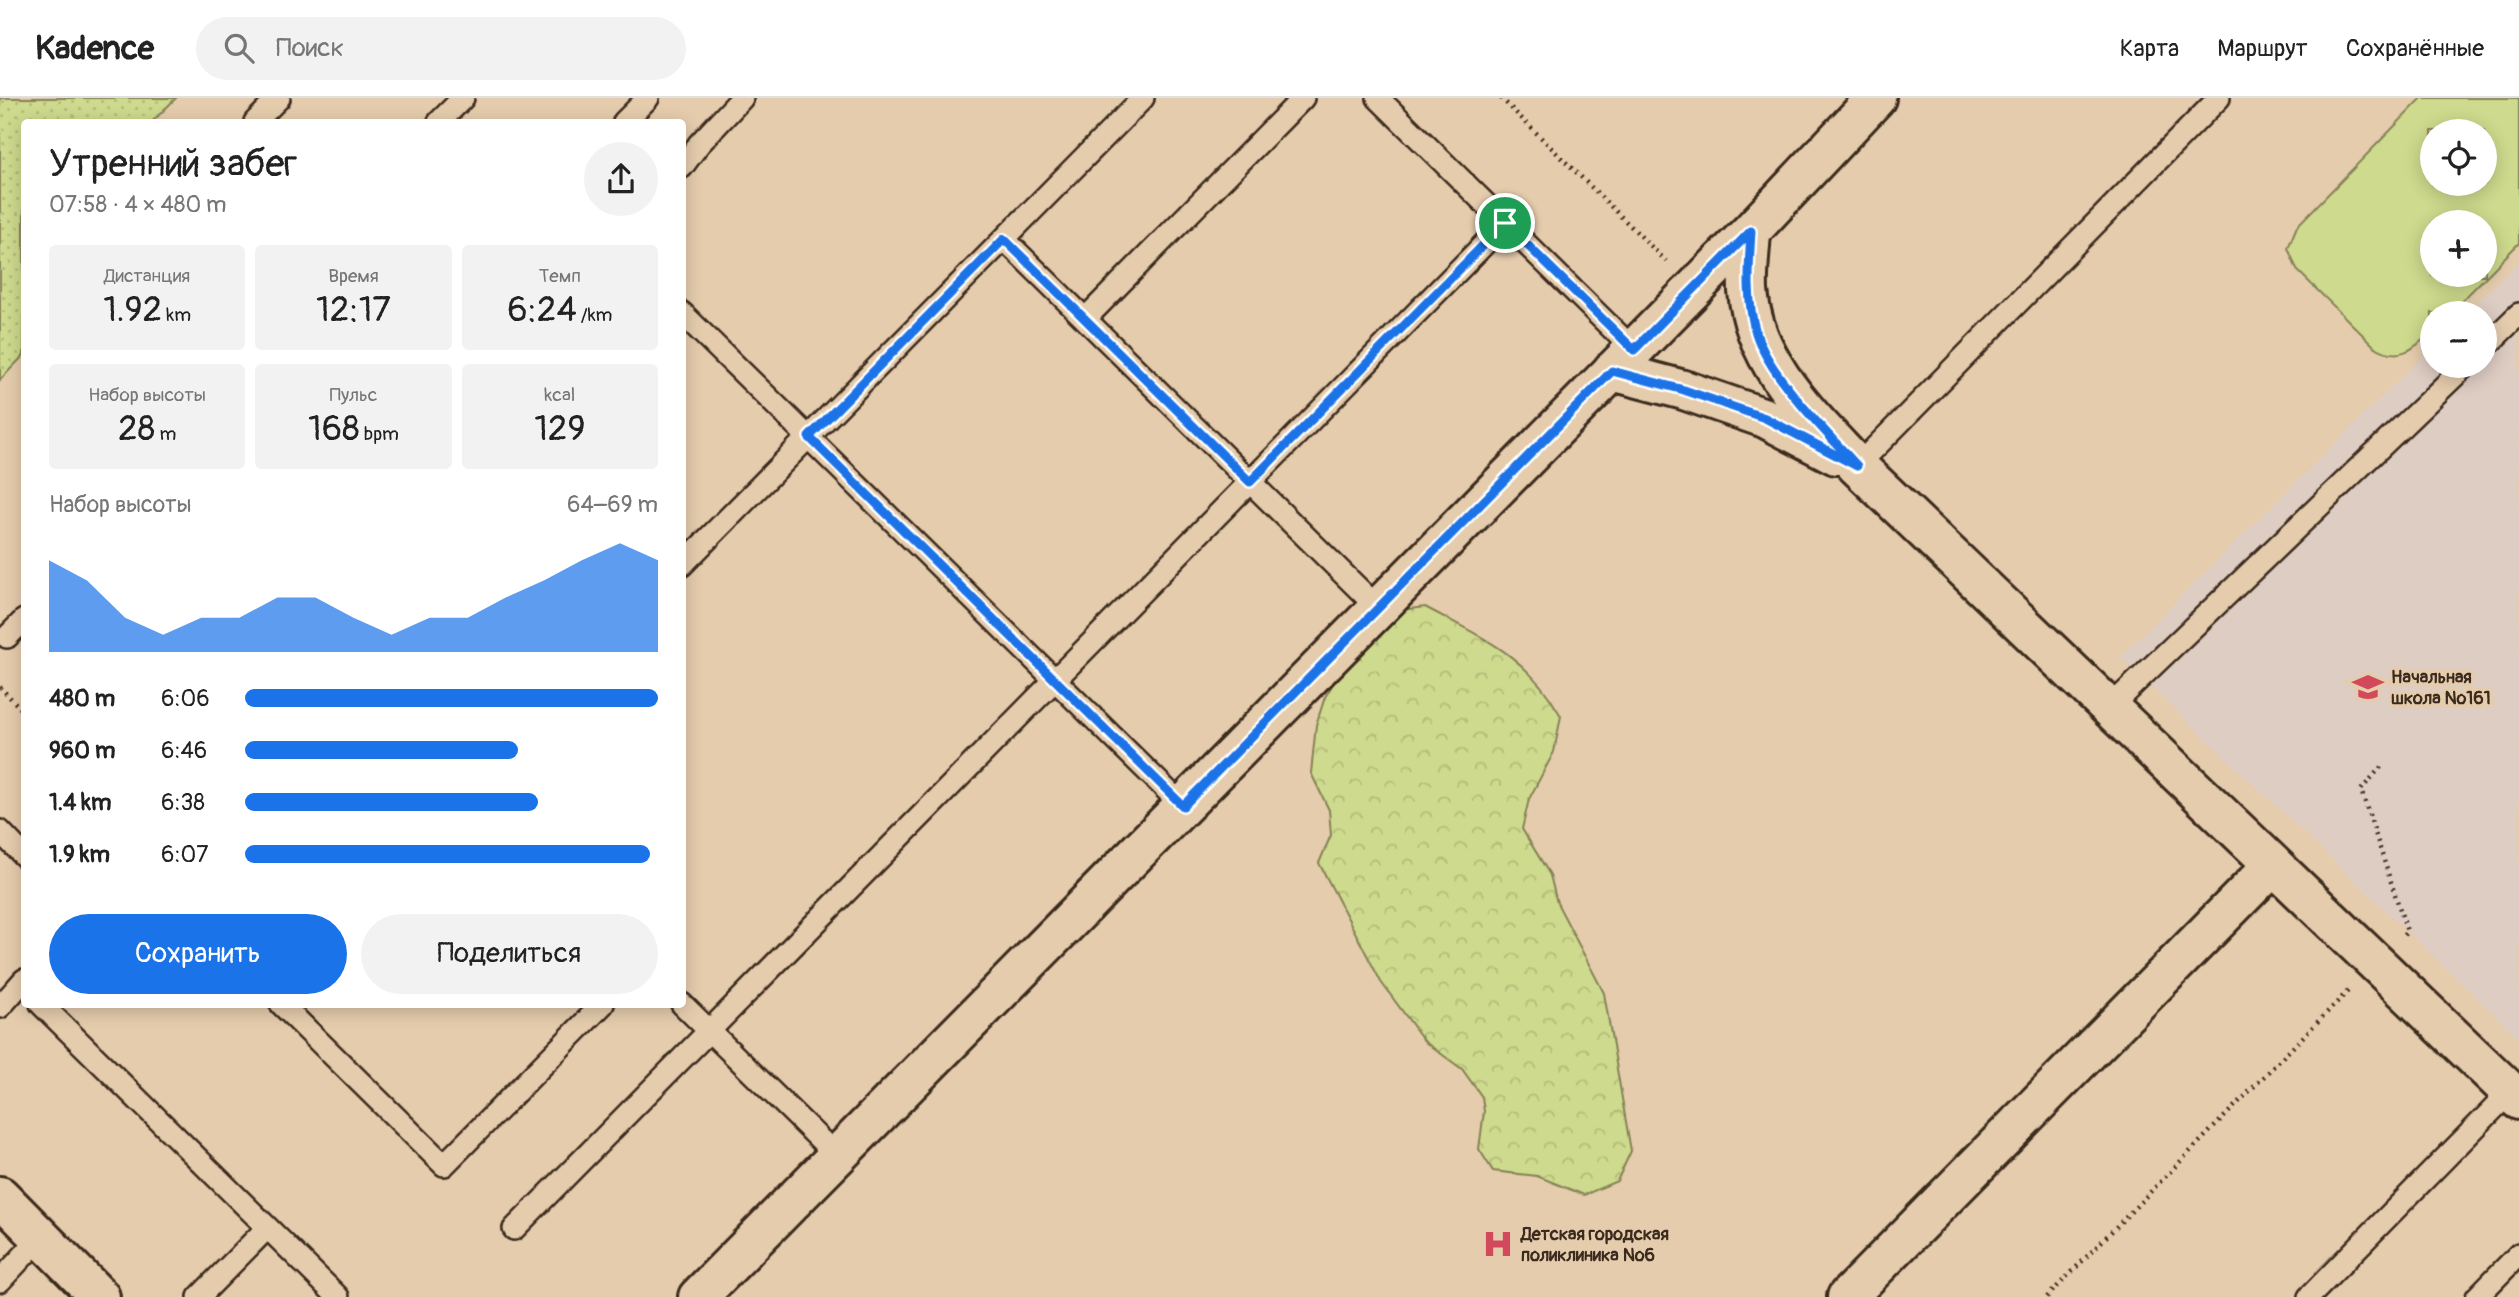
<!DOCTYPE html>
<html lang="ru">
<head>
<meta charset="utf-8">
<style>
  body { margin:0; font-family:Pangolin,sans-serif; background:#f2f2f2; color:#222; height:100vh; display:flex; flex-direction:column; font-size:26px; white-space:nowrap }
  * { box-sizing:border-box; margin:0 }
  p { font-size:23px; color:#767676 }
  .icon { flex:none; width:38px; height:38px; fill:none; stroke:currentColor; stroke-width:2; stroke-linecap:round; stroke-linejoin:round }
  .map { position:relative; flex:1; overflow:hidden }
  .drawer { position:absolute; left:21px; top:21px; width:665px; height:889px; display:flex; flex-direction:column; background:#fff; border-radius:7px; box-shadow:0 4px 18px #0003 }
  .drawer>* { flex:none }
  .controls { position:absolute; left:2420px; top:21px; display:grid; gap:14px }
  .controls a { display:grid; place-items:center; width:77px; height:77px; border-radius:50%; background:#fff; box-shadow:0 4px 18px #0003; font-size:35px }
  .pin { position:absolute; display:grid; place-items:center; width:60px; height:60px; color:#fff; margin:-30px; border:4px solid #fff; border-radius:50%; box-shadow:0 2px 7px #0007 }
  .round { display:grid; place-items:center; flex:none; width:74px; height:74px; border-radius:37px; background:#f2f2f2 }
  .head { display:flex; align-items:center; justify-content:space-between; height:119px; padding:0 28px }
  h1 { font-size:38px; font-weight:600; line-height:52px }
  .figures { display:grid; grid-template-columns:repeat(3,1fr); gap:10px; height:119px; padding:7px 28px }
  .figures div { display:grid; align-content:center; border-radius:7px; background:#f2f2f2; text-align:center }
  .figures b { font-size:35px; font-weight:600 }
  .figures small { font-size:19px; font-weight:400 }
  .figures p { font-size:19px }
  .chart { height:196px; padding:14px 28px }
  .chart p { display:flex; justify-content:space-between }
  .chart svg { width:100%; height:126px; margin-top:7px; fill:#1a73e8; opacity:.7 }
  .primary-button { display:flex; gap:14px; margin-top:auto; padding:14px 28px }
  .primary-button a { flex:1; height:80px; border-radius:42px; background:#1a73e8; color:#fff; font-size:28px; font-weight:600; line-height:80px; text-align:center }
  .primary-button a+a { background:#f2f2f2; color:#222 }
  ul { padding:0 28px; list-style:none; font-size:23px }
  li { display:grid; grid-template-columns:112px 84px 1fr; align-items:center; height:52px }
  li i { height:18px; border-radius:9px; background:#1a73e8 }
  header { display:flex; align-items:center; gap:42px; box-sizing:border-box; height:98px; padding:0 35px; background:#fff; border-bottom:2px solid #e0e0e0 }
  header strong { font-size:33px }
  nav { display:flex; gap:38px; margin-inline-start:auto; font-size:24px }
  .search { width:490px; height:63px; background:#f2f2f2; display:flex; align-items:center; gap:18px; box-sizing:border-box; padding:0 24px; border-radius:38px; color:#767676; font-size:26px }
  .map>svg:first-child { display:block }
  .built { fill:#decdc3 }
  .grass { fill:url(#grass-dots); stroke:#848256; stroke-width:2 }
  .forest { fill:url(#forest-crowns); stroke:#848256; stroke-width:2 }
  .pitch { fill:#ceda8d; stroke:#848256; stroke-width:2; fill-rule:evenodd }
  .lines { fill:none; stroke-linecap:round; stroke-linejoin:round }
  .lane-casing { stroke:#3b2a1e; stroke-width:26 }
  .street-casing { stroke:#3b2a1e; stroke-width:44 }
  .path { stroke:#3b2a1e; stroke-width:4.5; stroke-dasharray:2 5; stroke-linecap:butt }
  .lane { stroke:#e5ccad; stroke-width:21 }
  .street { stroke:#e5ccad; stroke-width:38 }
  .route-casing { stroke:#fff; stroke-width:14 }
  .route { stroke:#1a73e8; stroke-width:9 }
  .labels { text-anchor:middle; stroke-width:7; stroke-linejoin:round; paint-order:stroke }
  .poi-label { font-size:18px; font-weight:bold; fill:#3b2a1e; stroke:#e5ccad; text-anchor:start }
</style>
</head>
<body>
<header>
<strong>Kadence</strong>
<div class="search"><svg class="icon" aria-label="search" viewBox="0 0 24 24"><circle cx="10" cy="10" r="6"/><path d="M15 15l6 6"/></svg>Поиск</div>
<nav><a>Карта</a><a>Маршрут</a><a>Сохранённые</a></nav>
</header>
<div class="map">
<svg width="2519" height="1199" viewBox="0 0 2519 1199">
  <defs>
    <pattern id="grass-dots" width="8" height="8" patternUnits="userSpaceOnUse" patternTransform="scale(1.75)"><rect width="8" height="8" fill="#ceda8d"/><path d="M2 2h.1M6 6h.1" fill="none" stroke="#b2bb79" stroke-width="1.8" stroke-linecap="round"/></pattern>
    <pattern id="forest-crowns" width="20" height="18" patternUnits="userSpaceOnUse" patternTransform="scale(1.75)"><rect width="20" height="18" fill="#ceda8d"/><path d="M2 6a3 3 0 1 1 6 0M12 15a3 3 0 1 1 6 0" fill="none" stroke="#b2bb79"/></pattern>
  </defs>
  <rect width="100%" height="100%" fill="#e5ccad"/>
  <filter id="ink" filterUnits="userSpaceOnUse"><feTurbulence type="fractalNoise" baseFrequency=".0143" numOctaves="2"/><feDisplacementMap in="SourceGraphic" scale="14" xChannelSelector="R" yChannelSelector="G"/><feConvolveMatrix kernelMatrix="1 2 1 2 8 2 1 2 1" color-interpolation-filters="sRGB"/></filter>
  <g filter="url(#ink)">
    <path class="built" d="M2519,163V940L2120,559L2432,249V268H2485V215H2466Z"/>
    <path class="grass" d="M0,0H176L152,24H24V257L0,282Z"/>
    <path class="forest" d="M1425,509C1485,541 1527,557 1561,618L1554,654L1529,701L1522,731L1550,777L1557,805L1604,895L1631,1053L1617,1083L1584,1097L1537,1078L1493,1073L1479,1051L1484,1013L1482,999L1462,971L1425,944L1381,884L1319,765L1331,737L1329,712L1311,675L1316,627L1325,599L1350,558L1394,513Z"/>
    <path class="pitch" d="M2422,0H2519V145L2450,215H2432V233C2414,252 2398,264 2374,248L2297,172L2288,150L2297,128ZM2432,33H2485V86H2432ZM2432,124H2485V177H2432Z"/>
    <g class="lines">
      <g class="lane-casing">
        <path id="lane" d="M1378,0L1634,252
          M255,24L279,0
          M439,24L463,0
          M624,24L648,0
          M682,69L699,46L742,0
          M1004,141L1378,510
          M682,215L1183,708
          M1085,221L1303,0
          M2485,249L2519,216
          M1857,368L2219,0
          M682,467L1143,0
          M7,539L24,522
          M2109,610L2465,268
          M0,733L24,758
          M41,906L338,1199
          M281,906L444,1067L603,906
          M682,906L837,1058
          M0,909L24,882
          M514,1131L1505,125
          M0,1183L41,1139
          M199,1199L267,1130
          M2309,1199L2510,994
          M2477,1199L2519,1156"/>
      </g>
      <g class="street-casing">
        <path id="street" d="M1751,133C1750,153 1747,173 1748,193C1754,266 1810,317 1857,368L2519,1002
          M1612,273L1684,292L1765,320L1836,357
          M0,1098L100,1199
          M698,1199L1751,133L1876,0
          M1847,1199L2273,767"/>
      </g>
      <path class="path" d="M1501,0L1666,163
        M0,589L24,614
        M2381,669L2361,692L2407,833L2403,838
        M2047,1199L2348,893"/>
      <use href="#lane" class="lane"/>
      <use href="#street" class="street"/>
    </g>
  </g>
  <g class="lines" filter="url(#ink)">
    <g class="route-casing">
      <path id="route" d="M1505,125L1634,252L1751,133C1749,168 1746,202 1756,235C1770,280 1826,333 1857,368L1765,320L1684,292L1612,273L1183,708L809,339L1004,141L1250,384Z"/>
    </g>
    <use href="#route" class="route"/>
  </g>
  <defs>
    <g id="school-bare" transform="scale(2.415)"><path d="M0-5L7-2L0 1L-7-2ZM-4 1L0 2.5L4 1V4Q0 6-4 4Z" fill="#d1495b" stroke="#e5ccad" stroke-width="2.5" paint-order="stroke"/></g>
    <g id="hospital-bare" transform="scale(2.415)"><path d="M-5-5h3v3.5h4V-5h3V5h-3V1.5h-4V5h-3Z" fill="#d1495b" stroke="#e5ccad" stroke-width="2.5" paint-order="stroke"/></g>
  </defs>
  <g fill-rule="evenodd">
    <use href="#school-bare" x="2368" y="589"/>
    <use href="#hospital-bare" x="1498" y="1146"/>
  </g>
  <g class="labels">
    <g class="poi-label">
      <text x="2391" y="585">Начальная<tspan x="2391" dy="21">школа №161</tspan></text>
      <text x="1521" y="1142">Детская городская<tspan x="1521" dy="21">поликлиника №6</tspan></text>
    </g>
  </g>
</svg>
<div class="controls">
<a><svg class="icon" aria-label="locate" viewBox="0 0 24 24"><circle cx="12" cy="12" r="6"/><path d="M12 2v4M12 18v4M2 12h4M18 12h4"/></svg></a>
<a>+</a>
<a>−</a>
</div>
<div class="pin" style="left:1505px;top:125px;background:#1e9e55"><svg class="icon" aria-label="arrive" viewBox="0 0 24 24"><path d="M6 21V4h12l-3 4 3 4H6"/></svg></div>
<section class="drawer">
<div class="head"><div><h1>Утренний забег</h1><p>07:58 · 4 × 480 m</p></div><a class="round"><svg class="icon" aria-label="share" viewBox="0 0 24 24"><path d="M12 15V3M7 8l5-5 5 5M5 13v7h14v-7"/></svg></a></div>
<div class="figures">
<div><p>Дистанция</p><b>1.92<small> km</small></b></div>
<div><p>Время</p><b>12:17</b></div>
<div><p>Темп</p><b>6:24<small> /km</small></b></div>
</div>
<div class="figures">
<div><p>Набор высоты</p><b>28<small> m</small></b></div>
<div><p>Пульс</p><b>168<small> bpm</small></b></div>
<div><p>kcal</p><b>129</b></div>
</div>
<div class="chart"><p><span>Набор высоты</span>64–69 m</p>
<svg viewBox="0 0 160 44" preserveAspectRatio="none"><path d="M0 44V12L10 19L20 32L30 38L40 32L50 32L60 25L70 25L80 32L90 38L100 32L110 32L120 25L130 19L140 12L150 6L160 12V44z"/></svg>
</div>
<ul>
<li><b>480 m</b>6:06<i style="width:100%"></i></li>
<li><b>960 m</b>6:46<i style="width:66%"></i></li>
<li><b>1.4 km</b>6:38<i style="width:71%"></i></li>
<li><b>1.9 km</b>6:07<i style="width:98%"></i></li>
</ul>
<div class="primary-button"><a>Сохранить</a><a>Поделиться</a></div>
</section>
</div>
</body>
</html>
